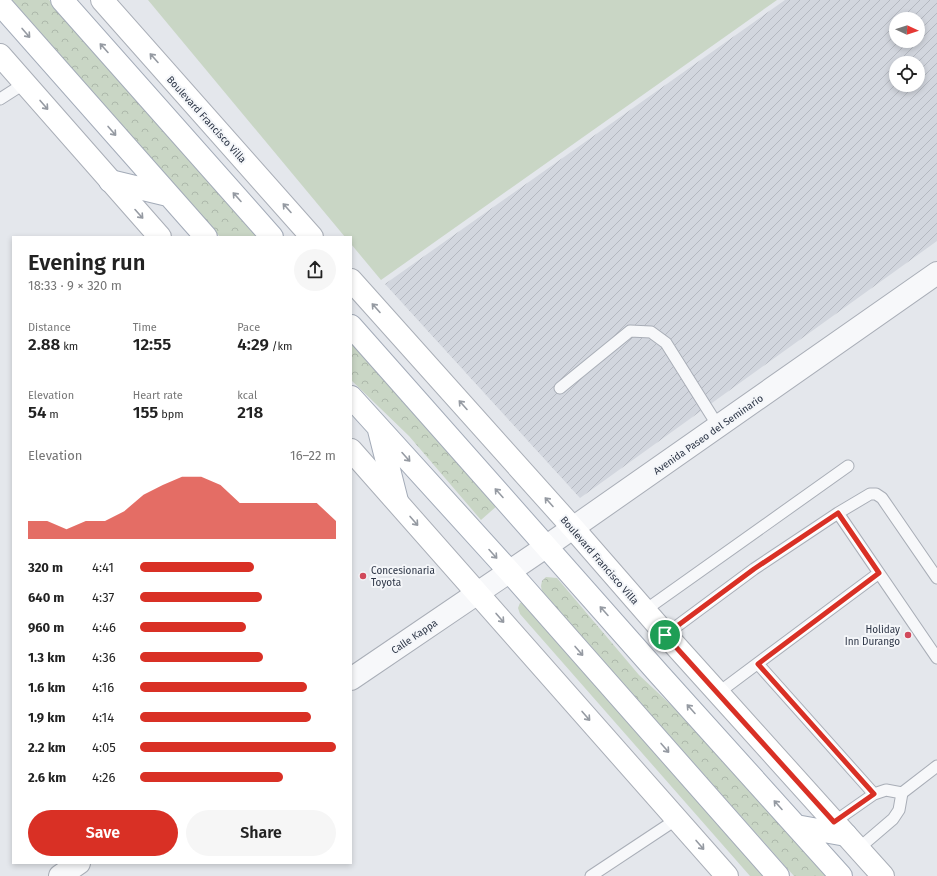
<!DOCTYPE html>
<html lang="en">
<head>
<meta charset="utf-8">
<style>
  body { margin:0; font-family:"Fira Sans",sans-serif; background:#f6f6f6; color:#222; height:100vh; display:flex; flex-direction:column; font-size:15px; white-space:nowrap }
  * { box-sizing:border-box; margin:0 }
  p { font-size:13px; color:#767676 }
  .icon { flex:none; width:22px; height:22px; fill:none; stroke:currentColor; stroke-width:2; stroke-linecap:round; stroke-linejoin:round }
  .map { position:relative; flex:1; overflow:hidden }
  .panel { position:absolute; left:12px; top:236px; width:340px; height:628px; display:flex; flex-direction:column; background:#fff; border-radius:0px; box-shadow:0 2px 6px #0003 }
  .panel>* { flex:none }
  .needle { width:26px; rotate:93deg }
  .fabs { position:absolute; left:889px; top:12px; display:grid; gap:8px }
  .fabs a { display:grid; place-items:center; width:36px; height:36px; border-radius:50%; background:#fff; box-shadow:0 2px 6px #0003; font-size:20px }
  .pin { position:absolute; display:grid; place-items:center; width:34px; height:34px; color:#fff; margin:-17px; border:2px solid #fff; border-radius:50%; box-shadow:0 1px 4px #0007 }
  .round { display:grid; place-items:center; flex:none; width:42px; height:42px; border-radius:21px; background:#f6f6f6 }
  .summary { display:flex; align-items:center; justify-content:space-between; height:68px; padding:0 16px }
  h1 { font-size:22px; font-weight:600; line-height:30px }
  .metrics { display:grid; grid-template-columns:repeat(3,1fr); gap:6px; height:68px; padding:4px 16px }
  .metrics div { display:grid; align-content:center }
  .metrics b { font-size:17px; font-weight:600 }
  .metrics small { font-size:11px; font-weight:400 }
  .metrics p { font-size:11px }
  .chart { height:112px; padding:8px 16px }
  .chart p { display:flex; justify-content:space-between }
  .chart svg { width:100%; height:72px; margin-top:4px; fill:#d93025; opacity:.7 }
  .button { display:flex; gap:8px; margin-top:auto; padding:8px 16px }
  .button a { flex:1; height:46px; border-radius:24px; background:#d93025; color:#fff; font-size:16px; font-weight:600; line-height:46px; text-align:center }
  .button a+a { background:#f6f6f6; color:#222 }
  ul { padding:0 16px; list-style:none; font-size:13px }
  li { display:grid; grid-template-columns:64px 48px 1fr; align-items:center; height:30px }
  li i { height:10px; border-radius:5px; background:#d93025 }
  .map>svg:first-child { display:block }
  .industrial { fill:url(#industrial-furrows); fill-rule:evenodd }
  .green { fill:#c9d6c5 }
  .forest { fill:url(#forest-crowns) }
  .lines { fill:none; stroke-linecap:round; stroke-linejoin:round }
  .lane-casing { stroke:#a9aeb7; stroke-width:13 }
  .street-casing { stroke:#a9aeb7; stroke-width:24 }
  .secondary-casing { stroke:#a9aeb7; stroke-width:24 }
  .primary-casing { stroke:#a3abb8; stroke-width:24 }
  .lane { stroke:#f7f8fa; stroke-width:11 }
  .street { stroke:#f7f8fa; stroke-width:22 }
  .secondary { stroke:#fff; stroke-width:22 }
  .primary { stroke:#fff; stroke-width:22 }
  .oneway { stroke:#959aa2 }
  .route-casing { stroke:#fff; stroke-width:8 }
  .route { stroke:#d93025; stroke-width:5 }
  .poi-dot { fill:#d1495b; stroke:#f4f6f9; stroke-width:1.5 }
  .labels { text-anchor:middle; stroke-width:4; stroke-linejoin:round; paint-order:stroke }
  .street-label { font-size:10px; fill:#2b3445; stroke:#f4f6f9 }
  .poi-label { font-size:10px; fill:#2b3445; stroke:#f4f6f9; text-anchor:start }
</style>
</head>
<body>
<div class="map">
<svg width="937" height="876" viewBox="0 0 937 876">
  <defs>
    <pattern id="industrial-furrows" width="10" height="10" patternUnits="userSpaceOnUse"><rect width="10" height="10" fill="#d2d6de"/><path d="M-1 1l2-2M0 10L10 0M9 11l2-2" fill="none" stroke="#b4b8c0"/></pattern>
    <pattern id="forest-crowns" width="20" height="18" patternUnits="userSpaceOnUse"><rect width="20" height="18" fill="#c9d6c5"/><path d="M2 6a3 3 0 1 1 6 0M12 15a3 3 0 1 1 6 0" fill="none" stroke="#adb8ab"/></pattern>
  </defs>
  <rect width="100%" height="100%" fill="#e4e7ec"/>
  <path class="industrial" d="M785,0H937V241L580,498L385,284ZM896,19H918V41H896ZM896,63H918V85H896Z"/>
  <path class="green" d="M148,0H777L381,280L351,244V237H345Z
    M524,602L770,876H750L520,614L518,608L520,603Z"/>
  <path class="forest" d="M12,0H49L260,237H220Z
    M351,340L498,505L481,520L409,436L351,380Z
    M546,577L557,578L639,675L746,775L835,876H794L542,592L541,586L542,581Z"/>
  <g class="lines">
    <g class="lane-casing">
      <path id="lane" d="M0,99L25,83
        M560,388L630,331L651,332L666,343L718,426
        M838,513L937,658
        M644,611L848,466
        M665,635L754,569L838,513L870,494H876L882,498L937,578
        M758,664L874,794
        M718,693L879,573
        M834,822L874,794L886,790L902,793
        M858,849L893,819L899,810L902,793L937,766
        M591,876L677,819"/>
    </g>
    <g class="street-casing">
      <path id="street" d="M351,679L547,546L937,273
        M60,876L79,863"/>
    </g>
    <g class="secondary-casing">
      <path id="secondary" d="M102,0L312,237
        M0,55L160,237
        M351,280L573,528L674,644L883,876
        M351,450L727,876"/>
    </g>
    <g class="primary-casing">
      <path id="primary" d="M62,0L272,237
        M0,4L206,237
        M110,181L168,195
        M351,326L659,674L841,876
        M351,397L509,571L778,876
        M379,430L397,501
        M796,826L846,835"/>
    </g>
    <use href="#lane" class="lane"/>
    <use href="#street" class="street"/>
    <use href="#secondary" class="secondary"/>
    <use href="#primary" class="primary"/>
  </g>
  <defs><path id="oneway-shaft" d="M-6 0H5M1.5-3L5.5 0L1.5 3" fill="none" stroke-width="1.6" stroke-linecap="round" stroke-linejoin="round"/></defs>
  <g class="oneway">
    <use href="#oneway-shaft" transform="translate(26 33) rotate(49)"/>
    <use href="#oneway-shaft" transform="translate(104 48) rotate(-132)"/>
    <use href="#oneway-shaft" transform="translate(154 58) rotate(-132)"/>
    <use href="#oneway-shaft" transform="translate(44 105) rotate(49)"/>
    <use href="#oneway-shaft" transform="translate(112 131) rotate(49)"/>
    <use href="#oneway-shaft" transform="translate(237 197) rotate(-132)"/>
    <use href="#oneway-shaft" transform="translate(287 208) rotate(-132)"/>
    <use href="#oneway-shaft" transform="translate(139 214) rotate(48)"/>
    <use href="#oneway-shaft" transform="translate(376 308) rotate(-132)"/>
    <use href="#oneway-shaft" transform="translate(463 405) rotate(-132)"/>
    <use href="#oneway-shaft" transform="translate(406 457) rotate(48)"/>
    <use href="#oneway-shaft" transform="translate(499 493) rotate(-132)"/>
    <use href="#oneway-shaft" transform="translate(549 502) rotate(-132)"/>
    <use href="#oneway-shaft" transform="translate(414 521) rotate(49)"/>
    <use href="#oneway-shaft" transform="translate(493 554) rotate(48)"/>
    <use href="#oneway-shaft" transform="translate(604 611) rotate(-132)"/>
    <use href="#oneway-shaft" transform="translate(500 618) rotate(49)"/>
    <use href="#oneway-shaft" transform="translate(579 651) rotate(49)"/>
    <use href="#oneway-shaft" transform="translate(691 709) rotate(-132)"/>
    <use href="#oneway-shaft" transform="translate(586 716) rotate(49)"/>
    <use href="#oneway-shaft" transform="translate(665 748) rotate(49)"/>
    <use href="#oneway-shaft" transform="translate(778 805) rotate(-132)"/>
    <use href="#oneway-shaft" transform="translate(700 845) rotate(49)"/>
  </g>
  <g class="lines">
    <g class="route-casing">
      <path id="route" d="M838,513L879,573L758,664L874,794L834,822L665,635L754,569Z"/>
    </g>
    <use href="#route" class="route"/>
  </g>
  <g class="poi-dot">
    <circle cx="363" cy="576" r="4"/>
    <circle cx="908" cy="635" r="4"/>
  </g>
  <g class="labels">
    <g class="street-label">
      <text transform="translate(207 119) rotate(48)" y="4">Boulevard Francisco Villa</text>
      <text transform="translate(708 434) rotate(-35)" y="4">Avenida Paseo del Seminario</text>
      <text transform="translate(600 560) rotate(49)" y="4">Boulevard Francisco Villa</text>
      <text transform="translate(414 636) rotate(-34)" y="4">Calle Kappa</text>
    </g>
    <g class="poi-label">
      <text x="371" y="574">Concesionaria<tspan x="371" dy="12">Toyota</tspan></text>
      <text x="900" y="633" text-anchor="end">Holiday<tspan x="900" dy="12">Inn Durango</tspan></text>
    </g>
  </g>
</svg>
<div class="fabs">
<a><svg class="needle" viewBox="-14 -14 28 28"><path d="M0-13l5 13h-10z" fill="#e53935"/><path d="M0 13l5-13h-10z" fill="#767676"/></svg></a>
<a><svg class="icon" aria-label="locate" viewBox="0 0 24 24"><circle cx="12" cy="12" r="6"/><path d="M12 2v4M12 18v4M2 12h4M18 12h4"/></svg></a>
</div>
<div class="pin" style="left:665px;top:635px;background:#1e9e55"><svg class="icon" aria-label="arrive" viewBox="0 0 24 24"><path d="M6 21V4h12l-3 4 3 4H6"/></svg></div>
<section class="panel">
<div class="summary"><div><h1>Evening run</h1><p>18:33 · 9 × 320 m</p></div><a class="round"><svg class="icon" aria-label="share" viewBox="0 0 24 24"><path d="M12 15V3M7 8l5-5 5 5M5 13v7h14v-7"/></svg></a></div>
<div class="metrics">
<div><p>Distance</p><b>2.88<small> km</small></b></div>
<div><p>Time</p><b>12:55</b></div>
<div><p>Pace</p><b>4:29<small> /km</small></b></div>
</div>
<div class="metrics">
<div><p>Elevation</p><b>54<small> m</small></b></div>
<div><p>Heart rate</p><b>155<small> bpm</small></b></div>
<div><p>kcal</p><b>218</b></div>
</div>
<div class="chart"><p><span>Elevation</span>16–22 m</p>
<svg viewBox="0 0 160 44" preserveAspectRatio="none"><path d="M0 44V33L10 33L20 38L30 33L40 33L50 27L60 17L70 11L80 6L90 6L100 11L110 22L120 22L130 22L140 22L150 22L160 33V44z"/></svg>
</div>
<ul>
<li><b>320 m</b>4:41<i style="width:58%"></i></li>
<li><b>640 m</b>4:37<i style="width:62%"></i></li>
<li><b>960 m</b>4:46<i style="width:54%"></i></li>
<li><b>1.3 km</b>4:36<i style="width:63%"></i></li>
<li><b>1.6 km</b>4:16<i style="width:85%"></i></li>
<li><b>1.9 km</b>4:14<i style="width:87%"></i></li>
<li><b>2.2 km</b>4:05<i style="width:100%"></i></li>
<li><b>2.6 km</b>4:26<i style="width:73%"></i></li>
</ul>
<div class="button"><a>Save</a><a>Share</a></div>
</section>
</div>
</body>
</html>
